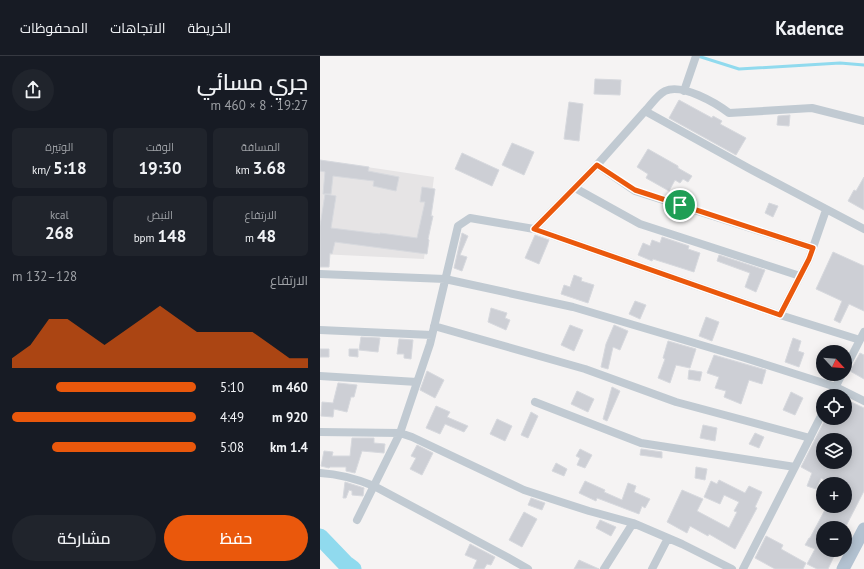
<!DOCTYPE html>
<html lang="ar">
<head>
<meta charset="utf-8">
<style>
  body { margin:0; font-family:"PT Sans",Cairo,sans-serif; background:#20242c; color:#f1f3f6; direction:rtl; height:100vh; display:flex; flex-direction:column; font-size:15px; white-space:nowrap }
  * { box-sizing:border-box; margin:0 }
  p { font-size:13px; color:#9ea1a6 }
  .icon { flex:none; width:22px; height:22px; fill:none; stroke:currentColor; stroke-width:2; stroke-linecap:round; stroke-linejoin:round }
  .map { position:relative; flex:1; overflow:hidden; direction:ltr }
  .side { display:flex; flex-direction:column; background:#171b24; width:320px }
  .side>* { flex:none }
  .needle { width:26px; rotate:116deg }
  .fabs { position:absolute; left:496px; top:289px; display:grid; gap:8px }
  .fabs a { display:grid; place-items:center; width:36px; height:36px; border-radius:50%; background:#171b24; box-shadow:0 2px 10px #0003; font-size:20px }
  .pin { position:absolute; display:grid; place-items:center; width:34px; height:34px; color:#fff; margin:-17px; border:2px solid #fff; border-radius:50%; box-shadow:0 1px 4px #0007 }
  .round { display:grid; place-items:center; flex:none; width:42px; height:42px; border-radius:21px; background:#20242c }
  .headline { display:flex; align-items:center; justify-content:space-between; height:68px; padding:0 12px }
  h1 { font-size:22px; font-weight:600; line-height:30px }
  .metrics { display:grid; grid-template-columns:repeat(3,1fr); gap:6px; height:68px; padding:4px 12px }
  .metrics div { display:grid; align-content:center; border-radius:6px; background:#20242c; text-align:center }
  .metrics b { font-size:17px; font-weight:600 }
  .metrics small { font-size:11px; font-weight:400 }
  .metrics p { font-size:11px }
  .chart { height:112px; padding:8px 12px }
  .chart p { display:flex; justify-content:space-between }
  .chart svg { width:100%; height:72px; margin-top:4px; fill:#ea580c; opacity:.7 }
  .action { display:flex; gap:8px; margin-top:auto; padding:8px 12px }
  .action a { flex:1; height:46px; border-radius:24px; background:#ea580c; color:#fff; font-size:16px; font-weight:600; line-height:46px; text-align:center }
  .action a+a { background:#20242c; color:#f1f3f6 }
  ul { padding:0 12px; list-style:none; font-size:13px }
  li { display:grid; grid-template-columns:64px 48px 1fr; align-items:center; height:30px }
  li i { height:10px; border-radius:5px; background:#ea580c }
  header { display:flex; align-items:center; gap:24px; box-sizing:border-box; height:56px; padding:0 20px; background:#171b24; border-bottom:1px solid #363941 }
  header strong { font-size:19px }
  nav { display:flex; gap:22px; margin-inline-start:auto; font-size:14px }
  main { display:flex; flex:1; min-height:0 }
  .map>svg:first-child { display:block }
  .education { fill:#e6e4e5 }
  .lines { fill:none; stroke-linecap:round; stroke-linejoin:round }
  .stream { stroke:#90daee; stroke-width:3 }
  .river { stroke:#90daee; stroke-width:17 }
  .building { fill:#cdcfd5; stroke:#d7d9de; fill-rule:evenodd }
  .minor { stroke:#c1cad2; stroke-width:8 }
  .primary { stroke:#b3c2d1; stroke-width:13 }
  .route-casing { stroke:#fff; stroke-width:8 }
  .route { stroke:#ea580c; stroke-width:5 }
</style>
</head>
<body>
<header>
<strong>Kadence</strong>
<nav><a>الخريطة</a><a>الاتجاهات</a><a>المحفوظات</a></nav>
</header>
<main>
<div class="map">
<svg width="544" height="513" viewBox="0 0 544 513">
  <rect width="100%" height="100%" fill="#f5f3f3"/>
  <path class="education" d="M0,104L114,121L104,203L0,198Z"/>
  <g class="lines">
    <path class="stream" d="M378,0L419,13L520,7L544,9"/>
    <path class="river" d="M0,481L25,507L33,513"/>
  </g>
  <path class="building" d="M275,23L301,24L300,39L274,38Z
    M359,44L392,62L393,60L402,65L400,68L426,82L416,99L349,62Z
    M249,46L263,48L259,85L244,83Z
    M470,59L469,70L457,69L458,60Z
    M192,87L214,96L204,119L182,109Z
    M328,93L358,110V112L372,120L368,126L363,123L360,127L355,124L349,135L326,122L328,118L317,111Z
    M142,97L179,114L172,130L135,113Z
    M0,104L49,111L48,115L79,121L76,135L53,130L54,125L13,120L11,138H3L5,116L0,115Z
    M544,121V154L528,145L534,134L536,135Z
    M102,131L115,133L111,160H113L108,183L109,184L107,198L15,186L12,198L10,197L9,211H0V170L5,138L16,140L11,172L60,178V177L97,182L105,146H100Z
    M449,147L458,150L453,161L445,157Z
    M142,177L148,180L140,199L147,201L142,215L134,212Z
    M215,179L229,184L219,208L205,202Z
    M342,181L369,190L368,193L380,197L374,216L333,203L332,205L318,199L323,187L330,190L332,184L340,187Z
    M513,196L544,210V255L529,248L520,267L514,264L522,245L496,233Z
    M399,199L445,214L436,236L425,231L430,217L397,205Z
    M254,219L262,222L261,225L274,229L268,247L241,238L244,229L250,231Z
    M315,245L326,249L320,263L309,258Z
    M171,252L187,257L185,262L190,264L186,274L168,266Z
    M386,261L399,266L392,285L379,280Z
    M250,269L263,274L254,295L241,289Z
    M294,269L308,275L300,294L293,291L288,313L281,311L286,288Z
    M41,281L60,282L58,296L39,294Z
    M473,282L481,285L478,295L484,297L479,311L465,306Z
    M79,283L93,284L91,303L84,302V298H77Z
    M348,285L376,293L370,312L356,309L350,327L338,322L345,303L343,302Z
    M0,293H9V301H0Z
    M29,293H38V301L29,300Z
    M540,297L544,299V323L530,315Z
    M394,299L446,314L442,328L429,324L421,348L404,341L406,335L395,332L399,321L387,317Z
    M369,314L382,316L380,325L368,323Z
    M107,315L124,324L115,342L100,334Z
    M18,327L37,329L34,341H31L27,356L14,353L13,361L1,360L2,346L13,347Z
    M292,331L300,335L287,365L283,363Z
    M257,335L274,343L268,356L251,348Z
    M471,336L483,342L475,359L463,354Z
    M525,343L544,352V435L525,472H503V494H517L508,513H497L487,508L495,493L485,489L489,482H490L507,450H525V428H512L501,422L496,433L487,430L492,417L481,411L506,362H525ZM503,384H525V406H503Z
    M116,350L130,356L127,361L148,370L144,376L125,368L120,378L106,372Z
    M211,356L218,360L208,382L201,379Z
    M177,363L192,370L185,385L170,378Z
    M383,369L397,372L395,385L380,382Z
    M435,377L444,381L439,392L429,388Z
    M32,382H54V387L65,388L64,397L42,395L35,417L26,415V411H10L9,412L1,410L4,395L13,396L12,400H30Z
    M97,389L113,397L102,419L90,413L96,402L91,400Z
    M260,393L272,399L265,412L257,409L260,402L256,400Z
    M321,393L342,396V402L320,399Z
    M236,407L247,413L244,420L232,415Z
    M376,411L387,413L385,424L375,422Z
    M399,424L425,437L429,430L442,436L435,451L437,452L415,493L389,478L388,480L370,470L367,477L347,466L362,434L383,443L377,455L409,472L417,456L414,455L419,446L404,439L400,448L384,441L391,425L397,428Z
    M265,425L285,434L284,436L302,444L308,427L316,430L314,436L330,443L325,452L322,450L319,458L277,442L276,445L259,437Z
    M25,426L44,432L43,440L32,439V435L29,434L26,442H23Z
    M211,442L225,447L222,454L208,449Z
    M204,456L217,463L202,491L189,484Z
    M280,464L296,471L291,480L276,472Z
    M446,480L463,489L461,493L486,507L483,513H455L435,502Z
    M150,488L175,501L171,509L167,508L164,513H153L157,504L145,499Z
    M259,504L279,513H254Z"/>
  <g class="lines">
    <path class="minor" d="M364,35L376,0
      M325,55C331,49 337,39 345,35C362,27 396,47 409,57L492,52L544,65
      M277,109L315,135L493,192
      M255,132L320,168L480,220
      M214,173L277,109L325,55L430,113L544,173
      M0,218L125,223L253,251L425,302L516,331L544,345
      M460,259L489,203L506,154
      M114,270L265,313L356,346L490,382
      M0,274L112,279
      M525,313L544,276
      M0,320L97,326
      M511,340L522,318
      M215,346L321,387L475,411
      M0,376L80,377L92,381L204,434L269,455L313,467
      M0,417C18,418 37,423 54,430L187,501L208,513
      M37,464L80,377L110,288L138,170L150,162L214,173L460,259L540,284
      M284,513L313,467L362,488L412,513
      M332,513L348,482
      M423,513L503,356"/>
    <path class="primary" d="M523,513L544,473"/>
  </g>
  <g class="lines">
    <g class="route-casing">
      <path id="route" d="M277,109L315,134L493,192L489,203L460,259L214,173Z"/>
    </g>
    <use href="#route" class="route"/>
  </g>
</svg>
<div class="fabs">
<a><svg class="needle" viewBox="-14 -14 28 28"><path d="M0-13l5 13h-10z" fill="#e53935"/><path d="M0 13l5-13h-10z" fill="#9ea1a6"/></svg></a>
<a><svg class="icon" aria-label="locate" viewBox="0 0 24 24"><circle cx="12" cy="12" r="6"/><path d="M12 2v4M12 18v4M2 12h4M18 12h4"/></svg></a>
<a><svg class="icon" aria-label="layers" viewBox="0 0 24 24"><path d="M12 4l9 5-9 5-9-5zM3 14l9 5 9-5"/></svg></a>
<a>+</a>
<a>−</a>
</div>
<div class="pin" style="left:360px;top:149px;background:#1e9e55"><svg class="icon" aria-label="arrive" viewBox="0 0 24 24"><path d="M6 21V4h12l-3 4 3 4H6"/></svg></div>
</div>
<section class="side">
<div class="headline"><div><h1>جري مسائي</h1><p>19:27 · 8 × 460 m</p></div><a class="round"><svg class="icon" aria-label="share" viewBox="0 0 24 24"><path d="M12 15V3M7 8l5-5 5 5M5 13v7h14v-7"/></svg></a></div>
<div class="metrics">
<div><p>المسافة</p><b>3.68<small> km</small></b></div>
<div><p>الوقت</p><b>19:30</b></div>
<div><p>الوتيرة</p><b>5:18<small> /km</small></b></div>
</div>
<div class="metrics">
<div><p>الارتفاع</p><b>48<small> m</small></b></div>
<div><p>النبض</p><b>148<small> bpm</small></b></div>
<div><p>kcal</p><b>268</b></div>
</div>
<div class="chart"><p><span>الارتفاع</span>128–132 m</p>
<svg viewBox="0 0 160 44" preserveAspectRatio="none"><path d="M0 44V38L10 30L20 14L30 14L40 22L50 30L60 22L70 14L80 6L90 14L100 22L110 22L120 22L130 22L140 30L150 38L160 38V44z"/></svg>
</div>
<ul>
<li><b>460 m</b>5:10<i style="width:76%"></i></li>
<li><b>920 m</b>4:49<i style="width:100%"></i></li>
<li><b>1.4 km</b>5:08<i style="width:78%"></i></li>
</ul>
<div class="action"><a>حفظ</a><a>مشاركة</a></div>
</section>
</main>
</body>
</html>
